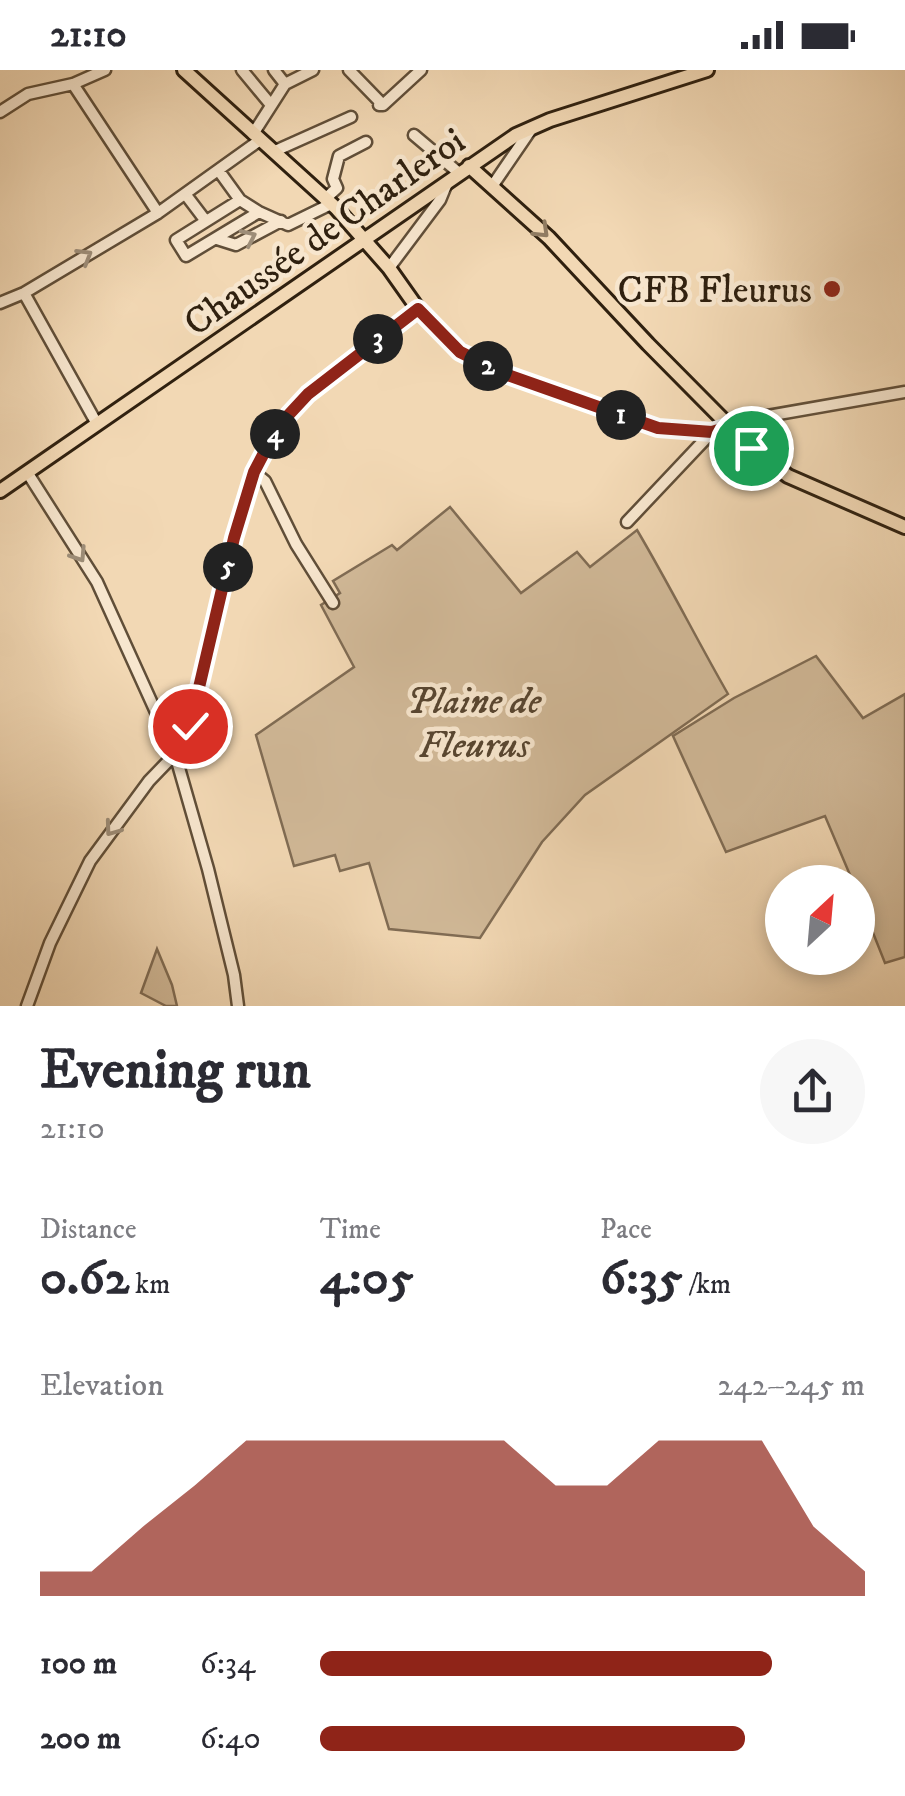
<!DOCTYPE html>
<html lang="en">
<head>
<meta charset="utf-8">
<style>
  body { margin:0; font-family:"IM FELL DW Pica",serif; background:#f7f7f7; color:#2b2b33; height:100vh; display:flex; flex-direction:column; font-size:38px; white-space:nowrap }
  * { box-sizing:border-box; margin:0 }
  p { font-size:32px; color:#7c7c81 }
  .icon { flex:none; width:55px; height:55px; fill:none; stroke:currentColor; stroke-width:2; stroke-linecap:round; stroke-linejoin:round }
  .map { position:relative; height:936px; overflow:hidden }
  .sheet { display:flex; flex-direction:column; background:#fff; flex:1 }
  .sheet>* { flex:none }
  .needle { width:65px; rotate:26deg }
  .tools { position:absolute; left:765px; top:795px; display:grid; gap:20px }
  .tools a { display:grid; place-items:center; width:110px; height:110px; border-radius:50%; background:#fff; box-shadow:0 5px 15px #0003; font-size:50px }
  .pin { position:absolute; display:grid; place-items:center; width:85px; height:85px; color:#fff; margin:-42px; border:5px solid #fff; border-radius:50%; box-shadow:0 2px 10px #0007 }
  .km { position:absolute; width:50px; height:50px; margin:-25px; border-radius:50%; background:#222; color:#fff; font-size:28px; line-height:50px; text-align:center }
  .round { display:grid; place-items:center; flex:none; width:105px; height:105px; border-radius:52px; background:#f7f7f7 }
  .head { display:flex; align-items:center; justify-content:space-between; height:170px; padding:0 40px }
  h1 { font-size:55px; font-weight:800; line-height:75px }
  .metrics { display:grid; grid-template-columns:repeat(3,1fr); gap:15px; height:170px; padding:10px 40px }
  .metrics div { display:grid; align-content:center }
  .metrics b { font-size:50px; font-weight:800 }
  .metrics small { font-size:28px; font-weight:400 }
  .metrics p { font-size:28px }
  .chart { height:280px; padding:20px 40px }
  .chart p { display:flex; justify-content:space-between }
  .chart svg { width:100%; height:180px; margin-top:10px; fill:#8f2418; opacity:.7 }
  ul { padding:0 40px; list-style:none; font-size:32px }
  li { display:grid; grid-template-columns:160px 120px 1fr; align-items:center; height:75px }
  li i { height:25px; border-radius:12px; background:#8f2418 }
  .status { display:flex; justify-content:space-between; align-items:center; height:70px; padding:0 50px; background:#fff; direction:ltr }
  .status svg { height:28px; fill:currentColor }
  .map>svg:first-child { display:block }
  .green { fill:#d1b998; stroke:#806c54; stroke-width:2.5 }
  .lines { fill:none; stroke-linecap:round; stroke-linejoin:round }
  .minor-casing { stroke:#604e38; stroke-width:15 }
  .major-casing { stroke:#2f200f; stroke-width:18 }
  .minor { stroke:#f7e6ce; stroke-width:10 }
  .major { stroke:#f2d8b4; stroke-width:12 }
  .oneway { stroke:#907c62 }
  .oneway2 { stroke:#9d8d78 }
  .route-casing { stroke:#fff; stroke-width:20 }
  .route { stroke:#8f2418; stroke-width:12 }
  .poi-dot { fill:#8f2418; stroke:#f7e6ce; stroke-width:4 }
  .labels { text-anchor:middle; stroke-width:9; stroke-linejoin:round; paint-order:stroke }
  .street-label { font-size:38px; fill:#2f200f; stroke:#f7e6ce }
  .poi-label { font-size:38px; fill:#2f200f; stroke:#f7e6ce; text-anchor:end }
  .park-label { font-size:38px; font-style:italic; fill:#584631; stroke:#f7e6ce }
</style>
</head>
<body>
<div class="status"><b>21:10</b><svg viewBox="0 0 49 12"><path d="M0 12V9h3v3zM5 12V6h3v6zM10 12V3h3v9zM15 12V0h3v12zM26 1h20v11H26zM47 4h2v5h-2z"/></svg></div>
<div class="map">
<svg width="905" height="936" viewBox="0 0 905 936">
  <rect width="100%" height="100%" fill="#f2d8b4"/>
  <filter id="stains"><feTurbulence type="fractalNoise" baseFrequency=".002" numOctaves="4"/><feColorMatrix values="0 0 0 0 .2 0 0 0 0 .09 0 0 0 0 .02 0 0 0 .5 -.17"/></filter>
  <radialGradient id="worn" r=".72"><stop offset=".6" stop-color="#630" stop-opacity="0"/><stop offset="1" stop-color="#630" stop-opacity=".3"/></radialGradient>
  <path class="green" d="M450,437L521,523L577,482L590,497L637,460C669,514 697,570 728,624L585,725L542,772L480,868L389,859L369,793L340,801L335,785L294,796L256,665L354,597L321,535L340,523L333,511L392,475L397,480Z
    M816,586L863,648L905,624V887L885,893L858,825V812H853L825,746L726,782L673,666L734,628Z
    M157,879L172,915L177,936H166L141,923Z"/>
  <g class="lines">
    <g class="minor-casing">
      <path id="minor" d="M242,0L271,35
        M274,0L285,14
        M349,0L383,35
        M73,14L158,143
        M379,35H383L421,0
        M0,42L28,24L73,14L105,0
        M253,64L285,14L313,0
        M414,65L459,103
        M275,81L351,47
        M219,101L240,130
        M493,115L532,58
        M186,125L205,150
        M325,129L337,118L333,109L339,86L366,72
        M259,142L186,186L176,170L240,130L259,142L288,155L331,134
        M217,169L236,175L281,151
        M389,198L440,130L447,113
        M24,223L97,354
        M0,233L24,223L158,143L260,70
        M728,357L756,348L905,322
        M27,402L97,512L175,684L208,799L234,905L238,936
        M254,402L265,411L296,474L333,533
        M627,452L712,362
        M27,936L50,873L90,791L149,711L175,684L190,656L234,467L254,402L265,381L282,353L309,324L418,239"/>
    </g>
    <g class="major-casing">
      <path id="major" d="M184,0L336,138L389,198L418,239L461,282L505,304L658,358L712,362L728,357
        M469,96L549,168L648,274L751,378L788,406L905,457
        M0,421L516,65L550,50L707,0"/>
    </g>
    <use href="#minor" class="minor"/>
    <use href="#major" class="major"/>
  </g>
  <defs><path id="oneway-chevron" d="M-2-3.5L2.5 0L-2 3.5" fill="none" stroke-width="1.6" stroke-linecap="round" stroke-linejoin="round" transform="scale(2.5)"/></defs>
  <use class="oneway" href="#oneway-chevron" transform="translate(542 161) rotate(44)"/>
  <g class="oneway2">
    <use href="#oneway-chevron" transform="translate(249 167) rotate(-25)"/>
    <use href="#oneway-chevron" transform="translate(85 186) rotate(-31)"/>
    <use href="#oneway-chevron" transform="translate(79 485) rotate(57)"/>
    <use href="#oneway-chevron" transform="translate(112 759) rotate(126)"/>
  </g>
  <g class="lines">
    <g class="route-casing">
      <path id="route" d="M190,656L234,468L254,402L265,381L282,352L308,324L418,239L460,282L505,304L658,358L712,362L728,357L751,378"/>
    </g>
    <use href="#route" class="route"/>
  </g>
  <circle class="poi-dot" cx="832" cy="219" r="10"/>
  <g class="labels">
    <g class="street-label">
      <text transform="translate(324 161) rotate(-35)" y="13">Chaussée de Charleroi</text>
    </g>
    <g class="poi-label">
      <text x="812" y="232">CFB Fleurus</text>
    </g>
    <g class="park-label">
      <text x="474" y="643">Plaine de<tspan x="474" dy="44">Fleurus</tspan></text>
    </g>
  </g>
  <rect width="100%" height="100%" filter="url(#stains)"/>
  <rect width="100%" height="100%" fill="url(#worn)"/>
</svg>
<div class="tools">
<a><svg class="needle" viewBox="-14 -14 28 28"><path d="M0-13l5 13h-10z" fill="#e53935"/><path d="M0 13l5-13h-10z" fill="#7c7c81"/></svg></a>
</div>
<div class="pin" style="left:751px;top:378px;background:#1e9e55"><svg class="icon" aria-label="arrive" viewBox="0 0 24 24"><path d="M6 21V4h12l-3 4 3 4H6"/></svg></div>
<div class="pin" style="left:190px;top:656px;background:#d93025"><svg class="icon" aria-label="check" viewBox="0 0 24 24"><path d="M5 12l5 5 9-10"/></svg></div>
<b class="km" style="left:621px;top:345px">1</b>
<b class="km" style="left:488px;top:296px">2</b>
<b class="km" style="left:378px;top:269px">3</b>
<b class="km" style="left:275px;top:364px">4</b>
<b class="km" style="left:228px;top:497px">5</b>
</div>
<section class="sheet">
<div class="head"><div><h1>Evening run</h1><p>21:10</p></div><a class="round"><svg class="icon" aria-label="share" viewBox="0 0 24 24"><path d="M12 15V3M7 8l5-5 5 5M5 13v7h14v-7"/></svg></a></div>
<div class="metrics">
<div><p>Distance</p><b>0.62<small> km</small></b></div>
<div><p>Time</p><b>4:05</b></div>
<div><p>Pace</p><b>6:35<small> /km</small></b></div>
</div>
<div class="chart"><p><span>Elevation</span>242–245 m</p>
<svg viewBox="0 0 160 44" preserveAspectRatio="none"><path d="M0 44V38L10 38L20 27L30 17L40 6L50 6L60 6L70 6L80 6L90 6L100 17L110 17L120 6L130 6L140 6L150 27L160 38V44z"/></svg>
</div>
<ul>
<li><b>100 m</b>6:34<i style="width:83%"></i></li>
<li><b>200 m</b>6:40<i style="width:78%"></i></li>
</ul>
</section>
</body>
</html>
